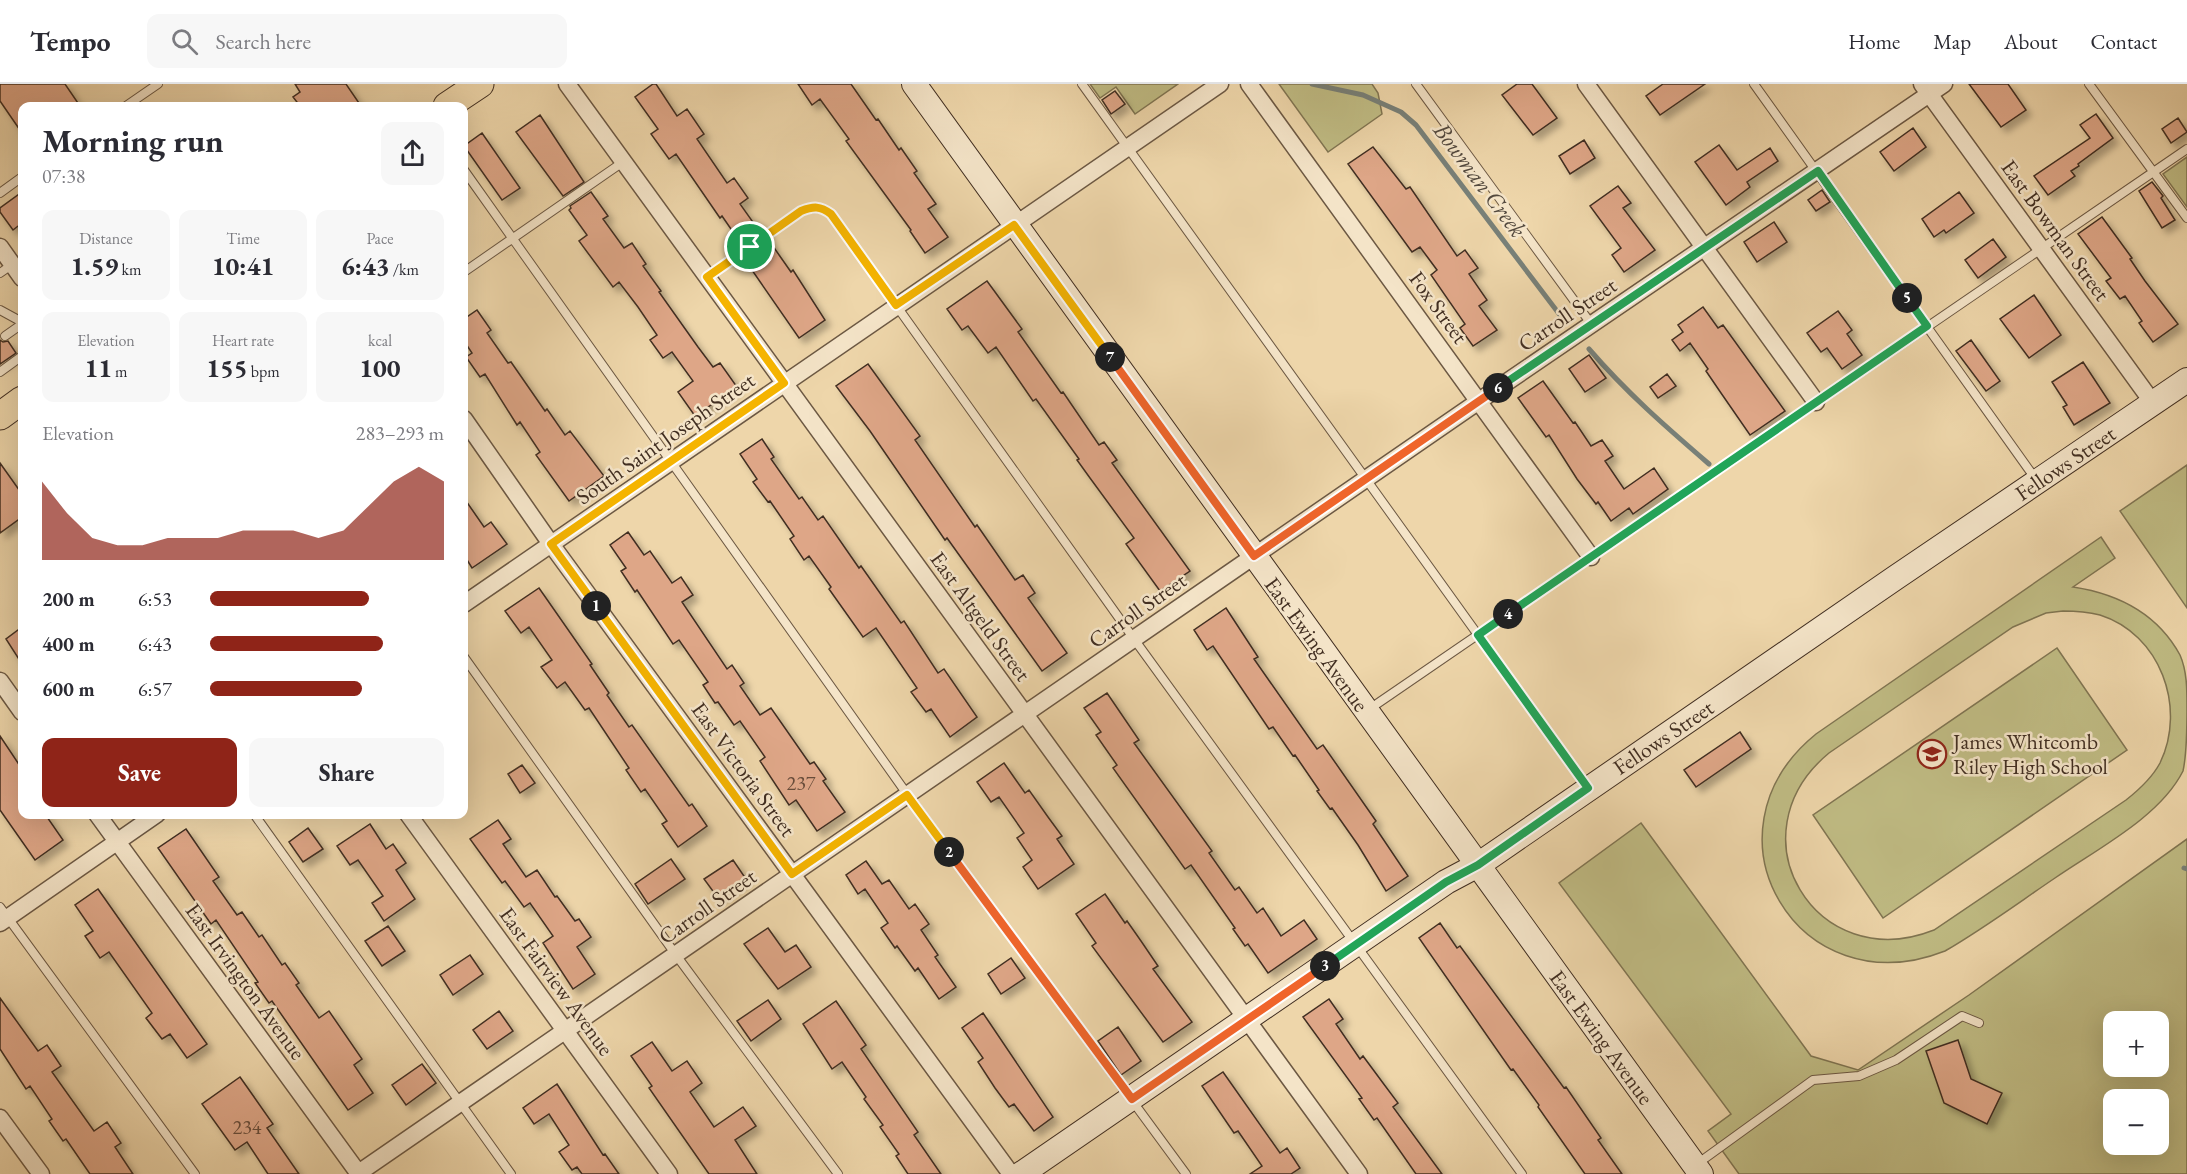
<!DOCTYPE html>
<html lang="en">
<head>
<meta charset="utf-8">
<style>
  body { margin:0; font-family:"EB Garamond",serif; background:#f7f7f7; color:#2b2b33; height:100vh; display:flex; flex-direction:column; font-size:22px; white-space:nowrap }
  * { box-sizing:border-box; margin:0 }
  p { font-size:20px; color:#7c7c81 }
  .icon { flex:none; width:33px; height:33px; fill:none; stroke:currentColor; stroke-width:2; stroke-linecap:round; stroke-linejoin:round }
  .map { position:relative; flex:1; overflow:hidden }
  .side { position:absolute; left:18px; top:18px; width:450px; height:717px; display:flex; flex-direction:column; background:#fff; border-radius:12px; box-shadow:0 6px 24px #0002 }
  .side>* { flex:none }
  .buttons { position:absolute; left:2103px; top:927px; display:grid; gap:12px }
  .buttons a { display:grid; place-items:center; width:66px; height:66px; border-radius:12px; background:#fff; box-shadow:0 6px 24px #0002; font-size:30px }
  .pin { position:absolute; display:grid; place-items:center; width:51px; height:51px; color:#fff; margin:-26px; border:3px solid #fff; border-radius:50%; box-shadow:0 2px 6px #0007 }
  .km { position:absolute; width:30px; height:30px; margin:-15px; border-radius:50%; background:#222; color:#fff; font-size:16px; line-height:30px; text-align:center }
  .round { display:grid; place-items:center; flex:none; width:63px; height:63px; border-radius:12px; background:#f7f7f7 }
  .overview { display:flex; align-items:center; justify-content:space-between; height:102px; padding:0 24px }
  h1 { font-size:33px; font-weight:700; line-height:45px }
  .metrics { display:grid; grid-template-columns:repeat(3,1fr); gap:9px; height:102px; padding:6px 24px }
  .metrics div { display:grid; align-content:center; border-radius:12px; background:#f7f7f7; text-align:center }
  .metrics b { font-size:26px; font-weight:700 }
  .metrics small { font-size:16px; font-weight:400 }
  .metrics p { font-size:16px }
  .chart { height:168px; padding:12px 24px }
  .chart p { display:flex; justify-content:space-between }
  .chart svg { width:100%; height:108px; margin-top:6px; fill:#8f2418; opacity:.7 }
  .action { display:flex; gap:12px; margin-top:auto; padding:12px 24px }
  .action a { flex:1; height:69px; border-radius:12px; background:#8f2418; color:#fff; font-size:24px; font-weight:700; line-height:69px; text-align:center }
  .action a+a { background:#f7f7f7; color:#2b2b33 }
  ul { padding:0 24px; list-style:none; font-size:20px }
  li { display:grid; grid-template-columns:96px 72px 1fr; align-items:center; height:45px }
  li i { height:15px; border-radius:8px; background:#8f2418 }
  header { display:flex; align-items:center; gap:36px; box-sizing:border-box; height:84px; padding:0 30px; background:#fff; border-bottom:2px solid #e1e1e2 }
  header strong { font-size:28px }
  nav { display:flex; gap:33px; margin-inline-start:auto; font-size:21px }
  .search { width:420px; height:54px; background:#f7f7f7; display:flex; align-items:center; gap:15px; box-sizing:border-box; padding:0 21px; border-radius:12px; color:#7c7c81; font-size:22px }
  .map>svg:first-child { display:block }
  .green { fill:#c0bc84; stroke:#807552; stroke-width:1.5; fill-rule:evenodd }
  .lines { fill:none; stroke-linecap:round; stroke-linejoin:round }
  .stream { stroke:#788078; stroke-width:5 }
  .building { fill:#dea687; stroke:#412e21; stroke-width:1.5; filter:url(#shadow) }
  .lane-casing { stroke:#6c5843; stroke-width:10 }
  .street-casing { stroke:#6c5843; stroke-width:19 }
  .secondary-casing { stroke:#412e21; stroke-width:26 }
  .primary-casing { stroke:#412e21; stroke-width:29 }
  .lane { stroke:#f4e4c8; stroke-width:8 }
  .street { stroke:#f4e4c8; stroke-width:16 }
  .secondary { stroke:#f4e4c8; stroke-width:24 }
  .primary { stroke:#eed6aa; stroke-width:27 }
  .split-1-casing { stroke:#fff; stroke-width:12 }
  .split-2-casing { stroke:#fff; stroke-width:12 }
  .split-3-casing { stroke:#fff; stroke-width:12 }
  .split-4-casing { stroke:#fff; stroke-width:12 }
  .split-5-casing { stroke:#fff; stroke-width:12 }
  .split-6-casing { stroke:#fff; stroke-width:12 }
  .split-7-casing { stroke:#fff; stroke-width:12 }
  .split-8-casing { stroke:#fff; stroke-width:12 }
  .split-1 { stroke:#f5b400; stroke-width:8 }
  .split-2 { stroke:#f5b400; stroke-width:8 }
  .split-3 { stroke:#f0652b; stroke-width:8 }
  .split-4 { stroke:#22a559; stroke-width:8 }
  .split-5 { stroke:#22a559; stroke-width:8 }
  .split-6 { stroke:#22a559; stroke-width:8 }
  .split-7 { stroke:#f0652b; stroke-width:8 }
  .split-8 { stroke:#f5b400; stroke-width:8 }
  .labels { text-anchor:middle; stroke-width:5; stroke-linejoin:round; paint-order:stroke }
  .number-label { font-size:20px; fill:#684c3a }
  .street-label { font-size:22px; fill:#412e21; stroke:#f4e4c8 }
  .poi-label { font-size:22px; fill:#412e21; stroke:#f4e4c8; text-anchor:start }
  .water-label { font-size:24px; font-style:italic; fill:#53493e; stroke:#f4e4c8 }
</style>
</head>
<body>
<header>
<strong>Tempo</strong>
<div class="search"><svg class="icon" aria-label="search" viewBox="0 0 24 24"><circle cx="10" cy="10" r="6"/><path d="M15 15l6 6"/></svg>Search here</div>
<nav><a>Home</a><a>Map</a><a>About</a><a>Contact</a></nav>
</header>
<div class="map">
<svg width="2187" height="1090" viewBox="0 0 2187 1090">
  <defs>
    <filter id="shadow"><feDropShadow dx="5.5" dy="5.5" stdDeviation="3" flood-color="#0004"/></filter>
  </defs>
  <rect width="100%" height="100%" fill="#eed6aa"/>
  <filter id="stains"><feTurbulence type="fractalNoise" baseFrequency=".00333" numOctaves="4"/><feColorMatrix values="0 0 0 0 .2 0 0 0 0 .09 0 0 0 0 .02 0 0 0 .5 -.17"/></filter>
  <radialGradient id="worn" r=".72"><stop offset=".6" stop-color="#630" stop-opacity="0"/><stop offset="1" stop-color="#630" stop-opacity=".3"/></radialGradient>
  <path class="green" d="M1090,0H1178L1135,30L1116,3L1100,14Z
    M1279,0H1372L1378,9L1382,30L1328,68Z
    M2187,73V123L2163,90Z
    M2187,381V524L2120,427Z
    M2101,453L2115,474L2073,503C2119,510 2157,529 2180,571C2187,587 2187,605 2187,624C2187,643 2187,669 2183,687C2160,733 2097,765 2055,794C2018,819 1983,845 1945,867C1798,925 1694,749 1816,650ZM2063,527C2076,527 2088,528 2100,531C2160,550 2187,623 2160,679C2152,694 2140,705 2126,716L1934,846C1816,893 1730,751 1829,669L2013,543L2046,529Z
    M2057,564L2127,666L1883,834L1813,731Z
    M1641,739L1811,972L1858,986L1969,911L2187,755V1090H1739L1708,1047L1731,1030L1559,799ZM2114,938H2158V982H2114ZM2114,1016H2158V1060H2114Z"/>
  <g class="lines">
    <path class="stream" d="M1312,0L1363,11L1401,28L1416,41L1563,235
      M1589,265C1627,309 1665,342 1709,380
      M2184,784L2187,785"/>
  </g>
  <path class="building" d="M0,0H65L80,22H22V49L0,17Z
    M295,0H346L361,22H300L293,13L300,8Z
    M653,0H656L677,32L687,25L704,50L697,55L727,99L734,94L748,114L740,120L760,148L742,161L722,132L720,134L676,70L669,75L651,50L658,45L635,13Z
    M798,0H851L876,36L878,35L899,66L901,64L917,87L914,89L936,120L928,125L948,153L925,169L910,147L911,146L846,57L849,55L820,15L812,21Z
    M1517,0H1532L1557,34L1533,51L1502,11Z
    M1663,0H1705L1660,31L1646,12Z
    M1969,0H2008L2026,26L2001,43Z
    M1115,7L1125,20L1111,30L1102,16Z
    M2096,30L2113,54L2078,80L2079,82L2071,87L2075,92L2048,111L2034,92L2090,54L2080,41Z
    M540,31L584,98L563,112L516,48Z
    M2178,34L2187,48L2171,59L2162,45Z
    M1913,44L1926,63L1894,87L1880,68Z
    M482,49L520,104L502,116L464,62Z
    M1584,56L1595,74L1570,90L1559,72Z
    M1719,61L1737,86L1770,64L1778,77L1747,98L1750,103L1726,121L1695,78Z
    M1373,63L1406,105L1410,103L1457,172L1465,166L1478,184L1469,190L1487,216L1479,222L1497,246L1473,262L1460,244L1465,240L1431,191L1437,186L1420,163L1412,168L1348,80Z
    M2152,98L2163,112L2161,114L2175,136L2162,144L2139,107Z
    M1618,102L1631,119L1623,124L1655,166L1624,188L1612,171L1621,164L1590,122Z
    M1822,106L1830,118L1816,127L1808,116Z
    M22,108V139L13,146L0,128V124Z
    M591,108L608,132L603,135L624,164L632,159L646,180L643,182L661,207L659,208L698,263L713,283L720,279L737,303L695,332L678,308L693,297L672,268L663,274L650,256L657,251L638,223L619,198L613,203L579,157L587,151L569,126L571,124L570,122Z
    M1959,108L1974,129L1946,149L1944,146L1934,153L1922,135Z
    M2102,133L2132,174L2130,175L2145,197L2178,240L2153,258L2139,239L2142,237L2125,212L2120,215L2106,197L2111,194L2078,150Z
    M1774,138L1787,158L1757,178L1744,158Z
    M1993,155L2006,173L1978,194L1965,176Z
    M770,158L791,188L793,186L825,236L799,254L745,176Z
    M987,197L1022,245L1018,248L1061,309L1063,308L1099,361L1104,358L1117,376L1112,379L1190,487L1160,507L1126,460L1134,454L1090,394L1077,376L1079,375L1036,315L1033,317L996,263L988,269L968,242L962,246L947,225Z
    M2034,211L2061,251L2029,274L2000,235Z
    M1703,223L1718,244L1723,241L1785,327L1750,351L1721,309L1706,287L1708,285L1690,259L1680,267L1672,256L1683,248L1678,241Z
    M477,226L491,246L487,249L508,279L511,278L545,327L547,325L565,351L570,347L604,392L569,417L536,371L540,368L520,338L517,341L485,290L480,293L466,273L472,269L464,257V235Z
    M1838,227L1852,246L1847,250L1862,271L1842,285L1827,264L1821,268L1807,249Z
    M0,256L3,258L8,257L16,269L0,280Z
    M1971,256L2000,297L1986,307L1956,267Z
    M1589,271L1606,294L1585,308L1569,285Z
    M2083,278L2110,319L2074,341L2063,323L2067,321L2052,298Z
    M868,280L920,352L915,356L975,443L977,441L1015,496L1023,491L1035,509L1028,514L1067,569L1042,587L947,454L945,456L870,347L836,302Z
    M1667,290L1676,302L1658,314L1650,303Z
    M1543,297L1573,339L1575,338L1591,362L1602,356L1613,372L1605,377L1624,405L1654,384L1668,405L1633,430L1629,424L1611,437L1598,418L1596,420L1577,395L1549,351L1546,353L1518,314Z
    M762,355L774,373L771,375L799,415L802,413L818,436L823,432L859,484L861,482L901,539L904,537L938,589L944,585L977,633L950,653L931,625L926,628L911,608L917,604L876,544L863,553L829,505L831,503L809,472L804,476L790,455L794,452L770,417L768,418L753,398L757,395L740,370Z
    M0,379L22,410V433L0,449Z
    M464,414L484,443L491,438L507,460L472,484L464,471Z
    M628,448L644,471L650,467L672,499L681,493L693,511L682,518L727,585L732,581L744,599L740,602L760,631L771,624L810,680L814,678L826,695L823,697L845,728L817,747L796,716L789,721L760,677L765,673L740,637L734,641L718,618L715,619L703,601L708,598L679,556L673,560L637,506L635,508L621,487L626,484L610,461Z
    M539,504L592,580L590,581L609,609L607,611L629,643L632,641L689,722L692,720L707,742L678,763L662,740L667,737L645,705L641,708L626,686L629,684L589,624L585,626L565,598L557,604L541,583L552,576L529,543L521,549L505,527Z
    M1226,524L1258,573L1254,575L1317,665L1323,661L1376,737L1373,740L1408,792L1386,807L1358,761L1332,724L1330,725L1317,707L1319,706L1295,671L1293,672L1273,643L1269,645L1213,562L1207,566L1194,546Z
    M22,543V580L6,555Z
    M1107,609L1139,656L1134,659L1212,767L1209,769L1235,806L1239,803L1257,829L1263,824L1281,852L1304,836L1317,855L1268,889L1248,860L1245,862L1233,845L1235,844L1191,781L1185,785L1113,684L1117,681L1096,651L1101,648L1084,624Z
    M1740,648L1751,665L1696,703L1684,686Z
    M0,652L22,685V730H45L63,756L35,776L0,726Z
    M1004,679L1025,709L1029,706L1048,733L1062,752L1057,755L1074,780L1038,805L1023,783L1032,776L1017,754L1024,749L999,713L991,718L977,698Z
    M522,681L535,699L520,709L508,690Z
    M498,736L511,755L503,760L526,793L537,786L555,813L557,812L575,837L579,835L591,853L577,863L595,890L573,905L543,859L553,852L530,819L524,823L505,797L502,799L470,755Z
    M370,740L386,765L393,760L406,779L396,786L415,815L384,837L372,819L383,812L358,776L350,781L337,762Z
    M308,744L323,765L303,778L289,758Z
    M186,745L219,793L213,797L237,831L242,828L259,853L262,851L282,881L285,879L299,899L296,901L319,934L329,927L362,975L354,981L373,1009L348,1026L272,917L269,919L255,899L258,898L216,836L211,840L158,764Z
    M671,775L685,795L648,820L635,800Z
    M733,776L746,795L718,814L704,795Z
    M866,777L882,800L889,796L909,825L915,820L929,840L921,846L938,871L935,873L956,903L939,915L918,884L915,887L897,862L895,864L881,844L888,839L865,805L858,810L846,791Z
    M98,805L207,960L187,974L170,950L162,955L146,934L152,929L109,868L100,874L85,852L93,847L75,821Z
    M1105,810L1125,839L1127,837L1141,857L1158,882L1153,885L1192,938L1163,958L1092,862L1096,859L1076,830Z
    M1440,839L1457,864L1460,862L1564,1004L1566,1003L1601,1054L1598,1056L1622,1090H1585L1538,1023L1539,1021L1513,985L1511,986L1419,854Z
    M388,842L405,867L382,882L365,857Z
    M768,844L785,868L796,861L811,883L778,905L744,860Z
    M470,871L483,890L453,911L440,891Z
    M1011,874L1025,894L1001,910L988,890Z
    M0,914L38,967L47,961L61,982L52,988L94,1047L107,1038L121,1059L115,1063L133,1090H90L66,1055L63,1057L49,1037L52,1035L30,1002L26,1005L0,965Z
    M1329,915L1343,935L1336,940L1360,975L1363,972L1383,999L1398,1019L1393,1023L1442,1090H1416L1377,1034L1374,1036L1359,1015L1362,1014L1303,933Z
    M768,916L781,935L751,957L737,937Z
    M836,917L866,961L861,965L918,1048L914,1051L941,1090H908L896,1072L899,1070L880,1043L883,1041L864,1015L866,1013L842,978L832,985L803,940Z
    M499,927L513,947L487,965L473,946Z
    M983,929L1053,1033L1034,1047L1014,1020L1009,1023L995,1004L978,978L983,974L962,944Z
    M1118,943L1141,977L1121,991L1098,957Z
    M1958,956L1971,995L2002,1009L1987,1040L1944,1019L1926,967Z
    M652,958L672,987L687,977L702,999L690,1008L714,1043L743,1023L756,1042L735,1056L757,1090H709L649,1004L652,1002L631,972Z
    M422,980L436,999L406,1021L392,1001Z
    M1223,988L1280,1069L1287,1064L1300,1084L1291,1090H1250L1262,1082L1238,1047L1234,1049L1202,1002Z
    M240,993L273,1040L267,1044L299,1090H268L247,1058L235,1066L202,1020Z
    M557,1000L603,1071L605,1070L619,1090H582L577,1083L572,1086L559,1068L569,1061L549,1030L534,1040L523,1024Z"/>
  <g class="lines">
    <g class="lane-casing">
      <path id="lane" d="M1082,0L1588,704
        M1416,0L1592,241
        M1754,0L2037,397
        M2089,0L2187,134
        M126,22L158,0
        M464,86L907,710L1186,1090
        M0,109L22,93
        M464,188L623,78
        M0,189L13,180
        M707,193L801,127C814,123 820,122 831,130L1134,555L1522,1090
        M0,226L22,238
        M5,252L22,240
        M0,288L22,272
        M464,573L676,871L838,1090
        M1368,626L2187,65
        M254,730L511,1090
        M0,823L195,1090
        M1697,1080L1813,996L1859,992L1896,976L1962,932L1979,939"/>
    </g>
    <g class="street-casing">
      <path id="street" d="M567,0L1359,1090
        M1249,0L1591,473
        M1586,0L1816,318
        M1922,0L2153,319
        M0,163L22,194
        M464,335L551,460L1011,1090
        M464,520L1220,0
        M0,597L22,628
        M97,730L359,1090
        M408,730L669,1090
        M0,839L157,730
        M0,1034L41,1090
        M357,1090L1479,317L1944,0"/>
    </g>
    <g class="secondary-casing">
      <path id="secondary" d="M914,0L1701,1090
        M1021,1090L1446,798L1478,781L1895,494L2187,296"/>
    </g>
    <g class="primary-casing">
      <path id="primary" d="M447,22L480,0
        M0,332L22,316"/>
    </g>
    <use href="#lane" class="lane"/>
    <use href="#street" class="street"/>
    <use href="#secondary" class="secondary"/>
    <use href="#primary" class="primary"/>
  </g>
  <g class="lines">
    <g class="split-1-casing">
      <path id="split-1" d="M596,522L551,460L784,299L707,193L750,163"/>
    </g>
    <g class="split-2-casing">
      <path id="split-2" d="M596,522L792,790L907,711L949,768"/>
    </g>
    <g class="split-3-casing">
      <path id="split-3" d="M949,768L1132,1015L1325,882"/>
    </g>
    <g class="split-4-casing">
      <path id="split-4" d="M1325,882L1446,798L1478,781L1588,704L1478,551L1508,530"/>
    </g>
    <g class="split-5-casing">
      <path id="split-5" d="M1508,530L1927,242L1907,214"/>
    </g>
    <g class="split-6-casing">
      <path id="split-6" d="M1498,304L1818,87L1907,214"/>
    </g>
    <g class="split-7-casing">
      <path id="split-7" d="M1110,273L1254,472L1498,304"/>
    </g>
    <g class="split-8-casing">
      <path id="split-8" d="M750,163L801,127C814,122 820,122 831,130L896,221L1014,141L1110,273"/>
    </g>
    <use href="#split-1" class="split-1"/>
    <use href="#split-2" class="split-2"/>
    <use href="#split-3" class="split-3"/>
    <use href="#split-4" class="split-4"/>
    <use href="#split-5" class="split-5"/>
    <use href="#split-6" class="split-6"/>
    <use href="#split-7" class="split-7"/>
    <use href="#split-8" class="split-8"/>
  </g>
  <defs>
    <g id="school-ring" transform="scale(1.5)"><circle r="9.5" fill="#f4e4c8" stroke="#8f2418" stroke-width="1.5"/><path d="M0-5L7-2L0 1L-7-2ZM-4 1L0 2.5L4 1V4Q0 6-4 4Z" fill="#8f2418"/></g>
  </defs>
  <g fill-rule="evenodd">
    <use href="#school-ring" x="1932" y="670"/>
  </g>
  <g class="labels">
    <g class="number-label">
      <text x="801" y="706">237</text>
      <text x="247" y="1050">234</text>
    </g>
    <g class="street-label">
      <text transform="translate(2056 146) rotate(54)" y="8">East Bowman Street</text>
      <text transform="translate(1439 223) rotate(54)" y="8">Fox Street</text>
      <text transform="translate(1567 230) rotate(-34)" y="8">Carroll Street</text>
      <text transform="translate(665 354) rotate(-35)" y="8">South Saint Joseph Street</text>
      <text transform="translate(2065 379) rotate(-34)" y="8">Fellows Street</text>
      <text transform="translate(1137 526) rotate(-35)" y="8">Carroll Street</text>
      <text transform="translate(981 532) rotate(54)" y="8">East Altgeld Street</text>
      <text transform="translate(1317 560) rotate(54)" y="8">East Ewing Avenue</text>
      <text transform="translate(1663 653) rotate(-34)" y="8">Fellows Street</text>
      <text transform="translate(744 685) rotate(54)" y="8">East Victoria Street</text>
      <text transform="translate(707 822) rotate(-35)" y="8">Carroll Street</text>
      <text transform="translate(246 897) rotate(54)" y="8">East Irvington Avenue</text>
      <text transform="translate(557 897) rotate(54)" y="8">East Fairview Avenue</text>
      <text transform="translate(1602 953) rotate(54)" y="8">East Ewing Avenue</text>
    </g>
    <g class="poi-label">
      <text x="1953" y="665">James Whitcomb<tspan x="1953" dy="25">Riley High School</tspan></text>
    </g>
    <g class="water-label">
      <text transform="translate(1480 96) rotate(53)" y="8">Bowman Creek</text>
    </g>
  </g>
  <rect width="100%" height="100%" filter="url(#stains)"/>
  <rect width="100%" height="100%" fill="url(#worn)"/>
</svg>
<div class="buttons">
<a>+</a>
<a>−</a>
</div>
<div class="pin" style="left:750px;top:163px;background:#1e9e55"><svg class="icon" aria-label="arrive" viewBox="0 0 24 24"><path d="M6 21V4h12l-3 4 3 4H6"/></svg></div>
<b class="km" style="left:596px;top:522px">1</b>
<b class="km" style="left:949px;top:768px">2</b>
<b class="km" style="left:1325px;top:882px">3</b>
<b class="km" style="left:1508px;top:530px">4</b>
<b class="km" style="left:1907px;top:214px">5</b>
<b class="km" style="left:1498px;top:304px">6</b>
<b class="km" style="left:1110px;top:273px">7</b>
<section class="side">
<div class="overview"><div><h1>Morning run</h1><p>07:38</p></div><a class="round"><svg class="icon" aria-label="share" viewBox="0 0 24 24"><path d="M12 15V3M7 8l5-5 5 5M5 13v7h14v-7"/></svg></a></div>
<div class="metrics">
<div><p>Distance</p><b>1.59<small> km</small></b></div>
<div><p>Time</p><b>10:41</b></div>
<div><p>Pace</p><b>6:43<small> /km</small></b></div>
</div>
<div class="metrics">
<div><p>Elevation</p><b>11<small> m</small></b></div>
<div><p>Heart rate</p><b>155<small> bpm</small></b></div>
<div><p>kcal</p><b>100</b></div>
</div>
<div class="chart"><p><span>Elevation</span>283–293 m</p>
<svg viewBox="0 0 160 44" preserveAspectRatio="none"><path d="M0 44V12L10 25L20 35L30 38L40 38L50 35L60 35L70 35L80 32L90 32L100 32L110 35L120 32L130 22L140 12L150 6L160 12V44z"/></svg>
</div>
<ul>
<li><b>200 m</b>6:53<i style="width:68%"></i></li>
<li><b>400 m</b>6:43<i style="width:74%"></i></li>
<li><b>600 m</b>6:57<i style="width:65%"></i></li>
</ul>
<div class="action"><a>Save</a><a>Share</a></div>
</section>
</div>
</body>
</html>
